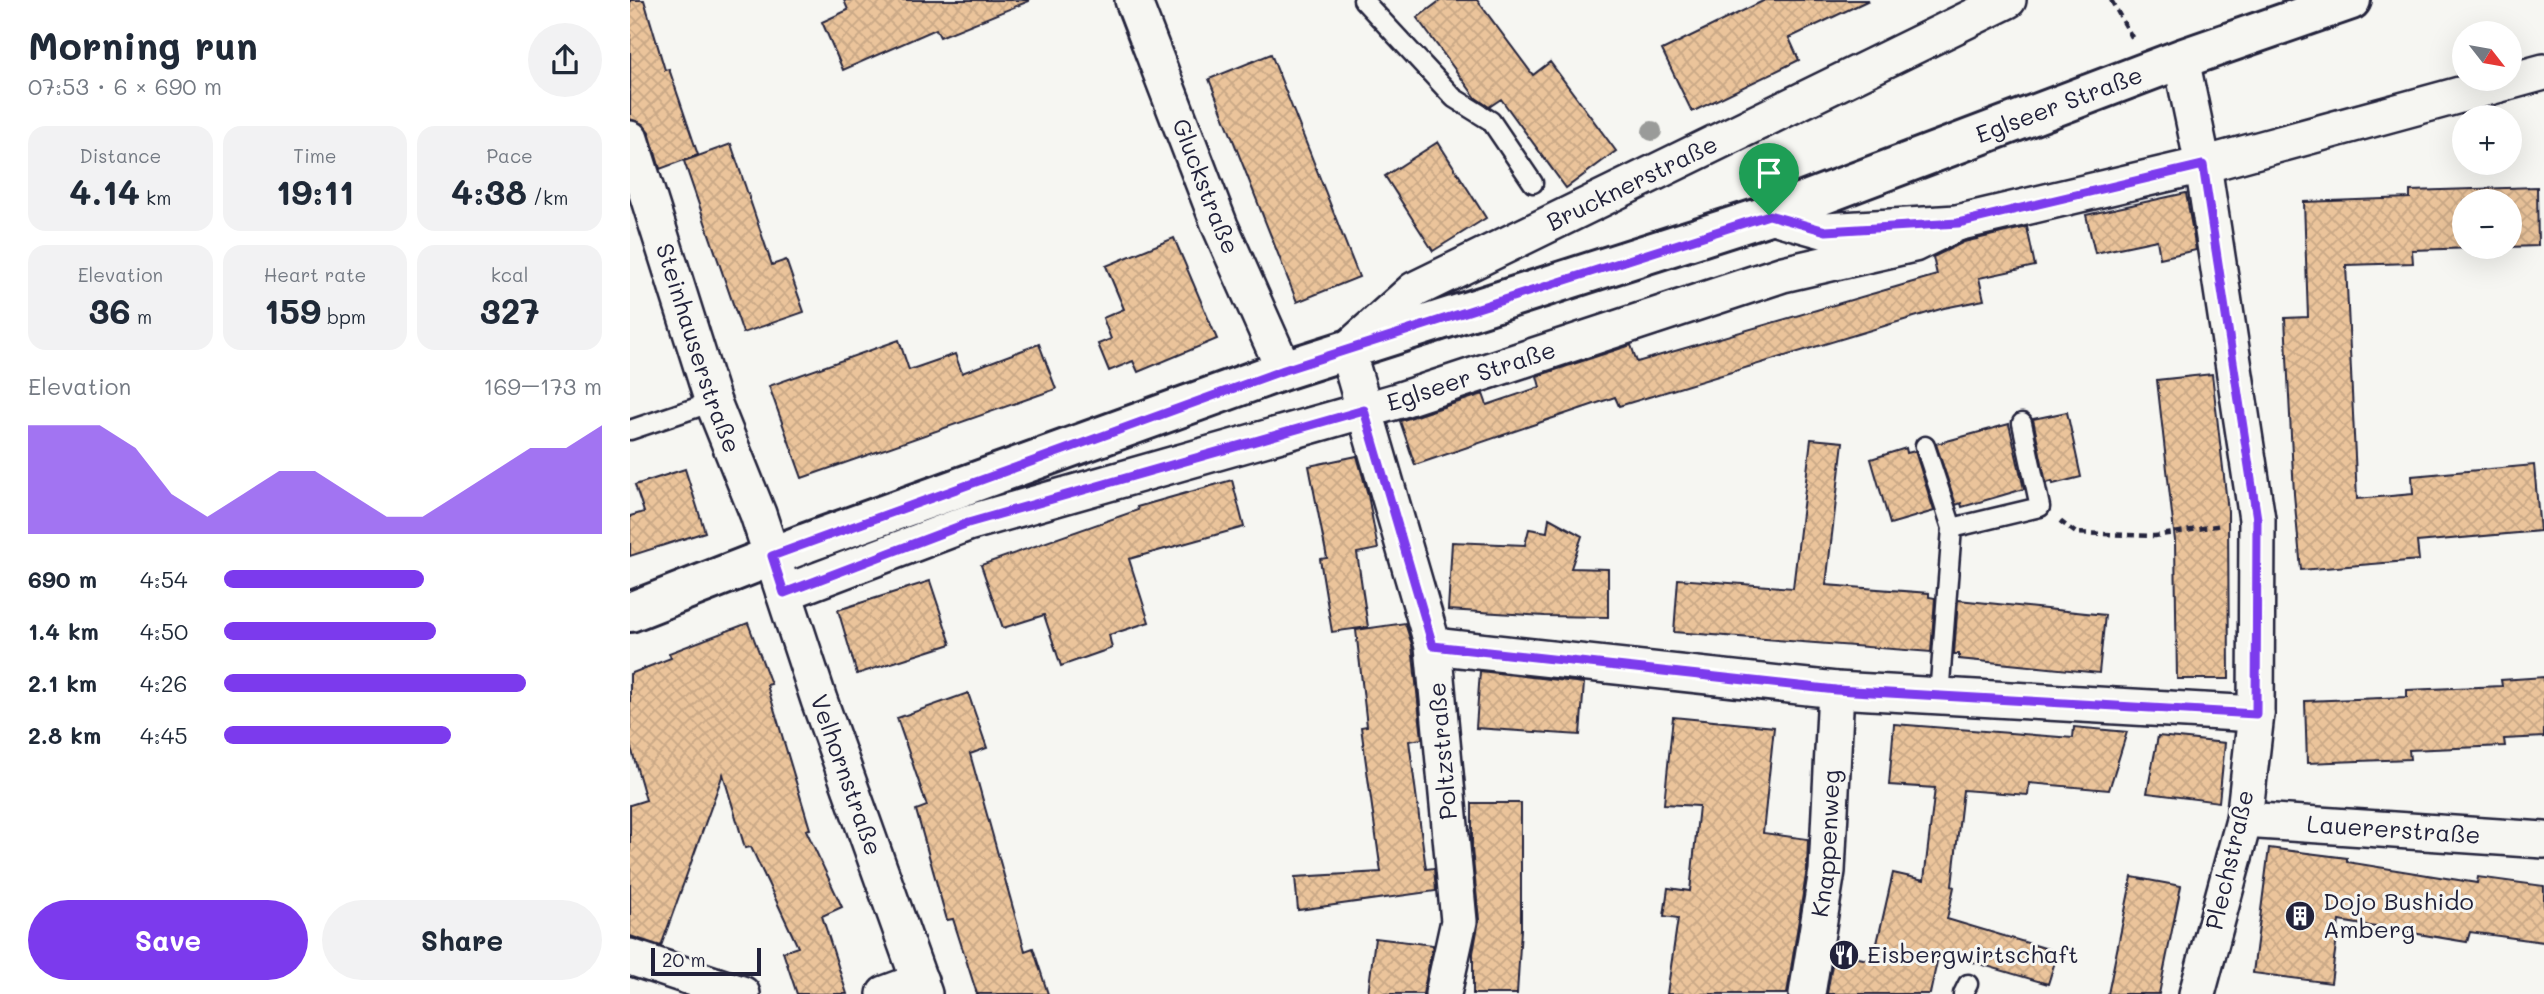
<!DOCTYPE html>
<html lang="en">
<head>
<meta charset="utf-8">
<style>
  body { margin:0; font-family:Mali,sans-serif; background:#f2f2f3; color:#1f2937; height:100vh; display:flex; flex-direction:column; font-size:26px; white-space:nowrap }
  * { box-sizing:border-box; margin:0 }
  p { font-size:23px; color:#747a83 }
  .icon { flex:none; width:38px; height:38px; fill:none; stroke:currentColor; stroke-width:2; stroke-linecap:round; stroke-linejoin:round }
  .map { position:relative; flex:1; overflow:hidden }
  .panel { display:flex; flex-direction:column; background:#fff; width:630px }
  .panel>* { flex:none }
  .needle { width:46px; rotate:121deg }
  .controls { position:absolute; left:1822px; top:21px; display:grid; gap:14px }
  .controls a { display:grid; place-items:center; width:70px; height:70px; border-radius:50%; background:#fff; box-shadow:0 7px 28px #0002; font-size:35px }
  .scale { position:absolute; left:21px; bottom:18px; width:110px; box-sizing:border-box; padding-left:7px; border:4px solid #22223b; border-top:0; font-size:19px; line-height:24px; white-space:nowrap; color:#22223b; -webkit-text-stroke:5px #f6f6f2; paint-order:stroke }
  .pin { position:absolute; display:grid; place-items:center; width:60px; height:60px; color:#fff; margin:-72px -30px; border-radius:50% 50% 50% 0; rotate:-45deg; box-shadow:0 0 7px #0007 }
  .pin .icon { rotate:45deg }
  .round { display:grid; place-items:center; flex:none; width:74px; height:74px; border-radius:37px; background:#f2f2f3 }
  .summary { display:flex; align-items:center; justify-content:space-between; height:119px; padding:0 28px }
  h1 { font-size:38px; font-weight:700; line-height:52px }
  .stats { display:grid; grid-template-columns:repeat(3,1fr); gap:10px; height:119px; padding:7px 28px }
  .stats div { display:grid; align-content:center; border-radius:18px; background:#f2f2f3; text-align:center }
  .stats b { font-size:35px; font-weight:700 }
  .stats small { font-size:19px; font-weight:400 }
  .stats p { font-size:19px }
  .chart { height:196px; padding:14px 28px }
  .chart p { display:flex; justify-content:space-between }
  .chart svg { width:100%; height:126px; margin-top:7px; fill:#7c3aed; opacity:.7 }
  .action { display:flex; gap:14px; margin-top:auto; padding:14px 28px }
  .action a { flex:1; height:80px; border-radius:42px; background:#7c3aed; color:#fff; font-size:28px; font-weight:700; line-height:80px; text-align:center }
  .action a+a { background:#f2f2f3; color:#1f2937 }
  ul { padding:0 28px; list-style:none; font-size:23px }
  li { display:grid; grid-template-columns:112px 84px 1fr; align-items:center; height:52px }
  li i { height:18px; border-radius:9px; background:#7c3aed }
  main { display:flex; flex:1; min-height:0 }
  .map>svg:first-child { display:block }
  .building { fill:url(#building-cross-hatch); stroke:#22223b; stroke-width:2; fill-rule:evenodd }
  .lines { fill:none; stroke-linecap:round; stroke-linejoin:round }
  .lane-casing { stroke:#22223b; stroke-width:23 }
  .street-casing { stroke:#22223b; stroke-width:40 }
  .secondary-casing { stroke:#22223b; stroke-width:44 }
  .path { stroke:#22223b; stroke-width:4.5; stroke-dasharray:7 5; stroke-linecap:butt }
  .lane { stroke:#f6f6f2; stroke-width:18 }
  .street { stroke:#f6f6f2; stroke-width:35 }
  .secondary { stroke:#f6f6f2; stroke-width:38 }
  .tree { fill:#9a9b99 }
  .route-casing { stroke:#fff; stroke-width:14 }
  .route { stroke:#7c3aed; stroke-width:9 }
  .labels { text-anchor:middle; stroke-width:6; stroke-linejoin:round; paint-order:stroke }
  .street-label { font-size:24px; fill:#22223b; stroke:#f6f6f2 }
  .poi-label { font-size:24px; fill:#22223b; stroke:#f6f6f2; text-anchor:start }
</style>
</head>
<body>
<main>
<section class="panel">
<div class="summary"><div><h1>Morning run</h1><p>07:53 · 6 × 690 m</p></div><a class="round"><svg class="icon" aria-label="share" viewBox="0 0 24 24"><path d="M12 15V3M7 8l5-5 5 5M5 13v7h14v-7"/></svg></a></div>
<div class="stats">
<div><p>Distance</p><b>4.14<small> km</small></b></div>
<div><p>Time</p><b>19:11</b></div>
<div><p>Pace</p><b>4:38<small> /km</small></b></div>
</div>
<div class="stats">
<div><p>Elevation</p><b>36<small> m</small></b></div>
<div><p>Heart rate</p><b>159<small> bpm</small></b></div>
<div><p>kcal</p><b>327</b></div>
</div>
<div class="chart"><p><span>Elevation</span>169–173 m</p>
<svg viewBox="0 0 160 44" preserveAspectRatio="none"><path d="M0 44V6L10 6L20 6L30 14L40 30L50 38L60 30L70 22L80 22L90 30L100 38L110 38L120 30L130 22L140 14L150 14L160 6V44z"/></svg>
</div>
<ul>
<li><b>690 m</b>4:54<i style="width:53%"></i></li>
<li><b>1.4 km</b>4:50<i style="width:56%"></i></li>
<li><b>2.1 km</b>4:26<i style="width:80%"></i></li>
<li><b>2.8 km</b>4:45<i style="width:60%"></i></li>
</ul>
<div class="action"><a>Save</a><a>Share</a></div>
</section>
<div class="map">
<svg width="1914" height="994" viewBox="0 0 1914 994">
  <defs>
    <pattern id="building-cross-hatch" width="8" height="8" patternUnits="userSpaceOnUse" patternTransform="scale(1.75)"><rect width="8" height="8" fill="#ebc49b"/><path d="M0 0l8 8M0 8l8-8" fill="none" stroke="#c9a886"/></pattern>
  </defs>
  <rect width="100%" height="100%" fill="#f6f6f2"/>
  <filter id="ink" filterUnits="userSpaceOnUse"><feTurbulence type="fractalNoise" baseFrequency=".0143" numOctaves="2"/><feDisplacementMap in="SourceGraphic" scale="14" xChannelSelector="R" yChannelSelector="G"/><feConvolveMatrix kernelMatrix="1 2 1 2 8 2 1 2 1" color-interpolation-filters="sRGB"/></filter>
  <g filter="url(#ink)">
    <path class="building" d="M0,0H14L35,70L39,69L68,155L30,169L19,132L13,124L0,119Z
      M214,0H399V1L310,37L306,29L213,70L192,22L218,10Z
      M811,0H847L903,75L920,62L986,151L936,188L871,99L859,107L846,98L787,18Z
      M1135,0H1239L1159,38L1169,60L1062,112L1032,50Z
      M641,54L729,277L667,302L579,79Z
      M808,142L856,218L803,251L755,176Z
      M101,144L142,265L156,260L174,312L113,333L54,161Z
      M1907,187L1908,246L1782,250L1783,263L1716,265L1727,499L1783,494L1782,476L1904,465L1910,531L1787,542L1789,560L1671,570L1664,494L1655,318L1678,317L1674,202L1780,198V191ZM1834,201H1880V247H1834Z
      M1556,193L1566,250L1530,258L1527,240L1465,253L1456,215Z
      M1397,227L1405,266L1349,278L1354,300L1314,308L989,406L985,397L785,465L770,421L853,394L857,405L910,387L907,376L1001,345L1007,362L1307,275L1303,257L1334,242Z
      M544,238L587,339L508,372L503,361L479,371L468,344L481,339L473,318L494,309L476,266Z
      M269,340L279,370L325,354L332,373L409,344L426,389L172,478L139,386Z
      M1582,374L1598,511L1599,679H1547L1545,541L1527,380Z
      M1437,412L1451,477L1423,484L1422,481L1416,483L1403,419Z
      M1379,424L1394,489L1332,507L1331,503L1326,505L1306,444Z
      M1181,439L1213,442L1196,585L1299,593V597L1305,598L1301,652L1044,632L1048,579L1163,588Z
      M1276,448L1277,453L1285,451L1304,511L1260,524L1241,459Z
      M727,456L738,495L748,549L727,553L738,627L702,632L690,559L697,558L679,466Z
      M55,469L75,532L0,556V516L14,512L5,485Z
      M602,480L614,527L499,559L519,622L479,635L482,648L431,666L414,615L373,628L351,565L508,510L507,507Z
      M919,518L952,536L941,568L978,569V617L915,616L818,610L822,542L895,545L899,529L917,532Z
      M300,581L321,644L227,674L208,610Z
      M1328,600L1475,615L1469,673L1329,659V654H1324Z
      M118,623L141,684L137,685L180,829L176,830L212,907L192,916L217,994H167L153,952L168,947L121,847L115,848L93,774L31,946L0,936V805L16,800L0,744V674L41,658L39,653Z
      M775,623L782,645L792,739L779,741L796,869L804,868L806,891L668,910L665,877L751,872L731,727L737,726L726,630Z
      M850,671L954,683L950,735L846,728Z
      M1914,677V737L1874,739L1875,746L1779,750L1780,759L1677,763L1675,701L1777,697V690L1872,686L1871,680Z
      M338,693L357,748L340,754L395,951L403,948L418,994H347L323,919L317,920L286,810L297,806L267,718Z
      M1043,717L1144,727L1133,833L1178,839L1177,869L1157,994H1037L1048,918L1034,916L1038,888L1060,891L1069,806L1034,804Z
      M1264,724L1443,738L1444,727L1497,732L1479,790L1399,783L1398,795L1333,790L1322,886L1324,887L1317,919L1428,952L1418,984L1309,952L1300,994H1197L1204,953L1243,961L1263,873L1294,880L1305,788L1259,785Z
      M1528,736L1595,743L1589,802L1517,793Z
      M842,803H891V929L887,994H843V953L849,920L842,849Z
      M1639,848L1717,858V862L1847,883L1848,877L1914,886V942L1840,932L1837,942L1709,921L1701,983L1623,973Z
      M1502,877L1551,886L1529,994H1478Z
      M745,938L803,945L793,994H738Z"/>
    <g class="lines">
      <g class="lane-casing">
        <path id="lane" d="M733,0L824,98L861,121L903,183
          M0,430L83,402
          M1295,446L1322,528L1309,696
          M1322,528L1410,507L1392,423
          M1333,994L1338,984"/>
      </g>
      <g class="street-casing">
        <g id="street">
          <path id="s1" d="M503,0L590,226L654,370"/>
          <path d="M1551,59L1573,165L1627,519L1626,714L1614,820L1567,994"/>
          <path id="s2" d="M0,139L83,402L128,514L189,700L294,994"/>
          <path d="M1139,215L1196,231L1327,223L1573,165L1914,72"/>
          <path id="s3" d="M154,593L338,523L767,401L1153,274L1284,244L1327,223"/>
          <path d="M803,646L1206,690L1626,714"/>
          <path id="s4" d="M1614,820L1914,840"/>
          <path d="M0,957L112,994"/>
          <path d="M255,994L290,981"/>
          <path id="s5" d="M813,994L829,921L803,646L717,350L784,290L1378,0"/>
          <path id="s6" d="M1177,994L1197,871L1206,690"/>
        </g>
      </g>
      <g class="secondary-casing">
        <g id="secondary">
          <path id="s7" d="M0,612L176,543L654,370L1139,215L1551,59L1721,0"/>
        </g>
      </g>
      <path class="path" d="M1481,0L1503,39
        M1430,521L1446,533L1525,536L1592,525"/>
      <use href="#lane" class="lane"/>
      <use href="#street" class="street"/>
      <use href="#secondary" class="secondary"/>
    </g>
    <circle class="tree" cx="1022" cy="131" r="10"/>
  </g>
  <g class="lines" filter="url(#ink)">
    <g class="route-casing">
      <path id="route" d="M1573,165L1627,519L1626,714L1206,690L803,646L734,410L338,523L154,593L142,556L654,370L1139,215L1196,231L1328,223Z"/>
    </g>
    <use href="#route" class="route"/>
  </g>
  <defs>
    <g id="building-disc" transform="scale(1.575)"><circle r="9.5" fill="#22223b" stroke="#f6f6f2"/><path d="M-4-6H4V6H1V3H-1V6H-4ZM-2.5-4.3h1.7v1.8h-1.7ZM.8-4.3h1.7v1.8H.8ZM-2.5-1h1.7V.8h-1.7ZM.8-1h1.7V.8H.8Z" fill="#fff"/></g>
    <g id="restaurant-disc" transform="scale(1.575)"><circle r="9.5" fill="#22223b" stroke="#f6f6f2"/><path d="M-5-6h1v4h1v-4h1v4h1v-4h1v5L-1.5 .5V6h-2V.5L-5-1ZM5-6V6H3V1.5H1.5Q1.5-4 5-6Z" fill="#fff"/></g>
  </defs>
  <g fill-rule="evenodd">
    <use href="#building-disc" x="1670" y="916"/>
    <use href="#restaurant-disc" x="1214" y="955"/>
  </g>
  <g class="labels">
    <g class="street-label">
      <text dy="8" stroke="none"><textPath href="#s7" startOffset="1517">Eglseer Straße</textPath></text>
      <text dy="8" stroke="none"><textPath href="#s5" startOffset="992">Brucknerstraße</textPath></text>
      <text dy="8" stroke="none"><textPath href="#s1" startOffset="200">Gluckstraße</textPath></text>
      <text dy="8" stroke="none"><textPath href="#s2" startOffset="220">Steinhauserstraße</textPath></text>
      <text dy="8" stroke="none"><textPath href="#s3" startOffset="721">Eglseer Straße</textPath></text>
      <text transform="translate(813 751) rotate(-95)" y="8">Poltzstraße</text>
      <text dy="8" stroke="none"><textPath href="#s2" startOffset="672">Velhornstraße</textPath></text>
      <text dy="8" stroke="none"><textPath href="#s4" startOffset="150">Lauererstraße</textPath></text>
      <text dy="8" stroke="none"><textPath href="#s6" startOffset="152">Knappenweg</textPath></text>
      <text transform="translate(1600 860) rotate(-77)" y="8">Plechstraße</text>
    </g>
    <g class="poi-label">
      <text x="1693" y="910">Dojo Bushido<tspan x="1693" dy="28">Amberg</tspan></text>
      <text x="1237" y="963">Eisbergwirtschaft</text>
    </g>
  </g>
</svg>
<div class="controls">
<a><svg class="needle" viewBox="-14 -14 28 28"><path d="M0-13l5 13h-10z" fill="#e53935"/><path d="M0 13l5-13h-10z" fill="#747a83"/></svg></a>
<a>+</a>
<a>−</a>
</div>
<div class="scale">20 m</div>
<div class="pin" style="left:1139px;top:215px;background:#1e9e55"><svg class="icon" aria-label="arrive" viewBox="0 0 24 24"><path d="M6 21V4h12l-3 4 3 4H6"/></svg></div>
</div>
</main>
</body>
</html>
